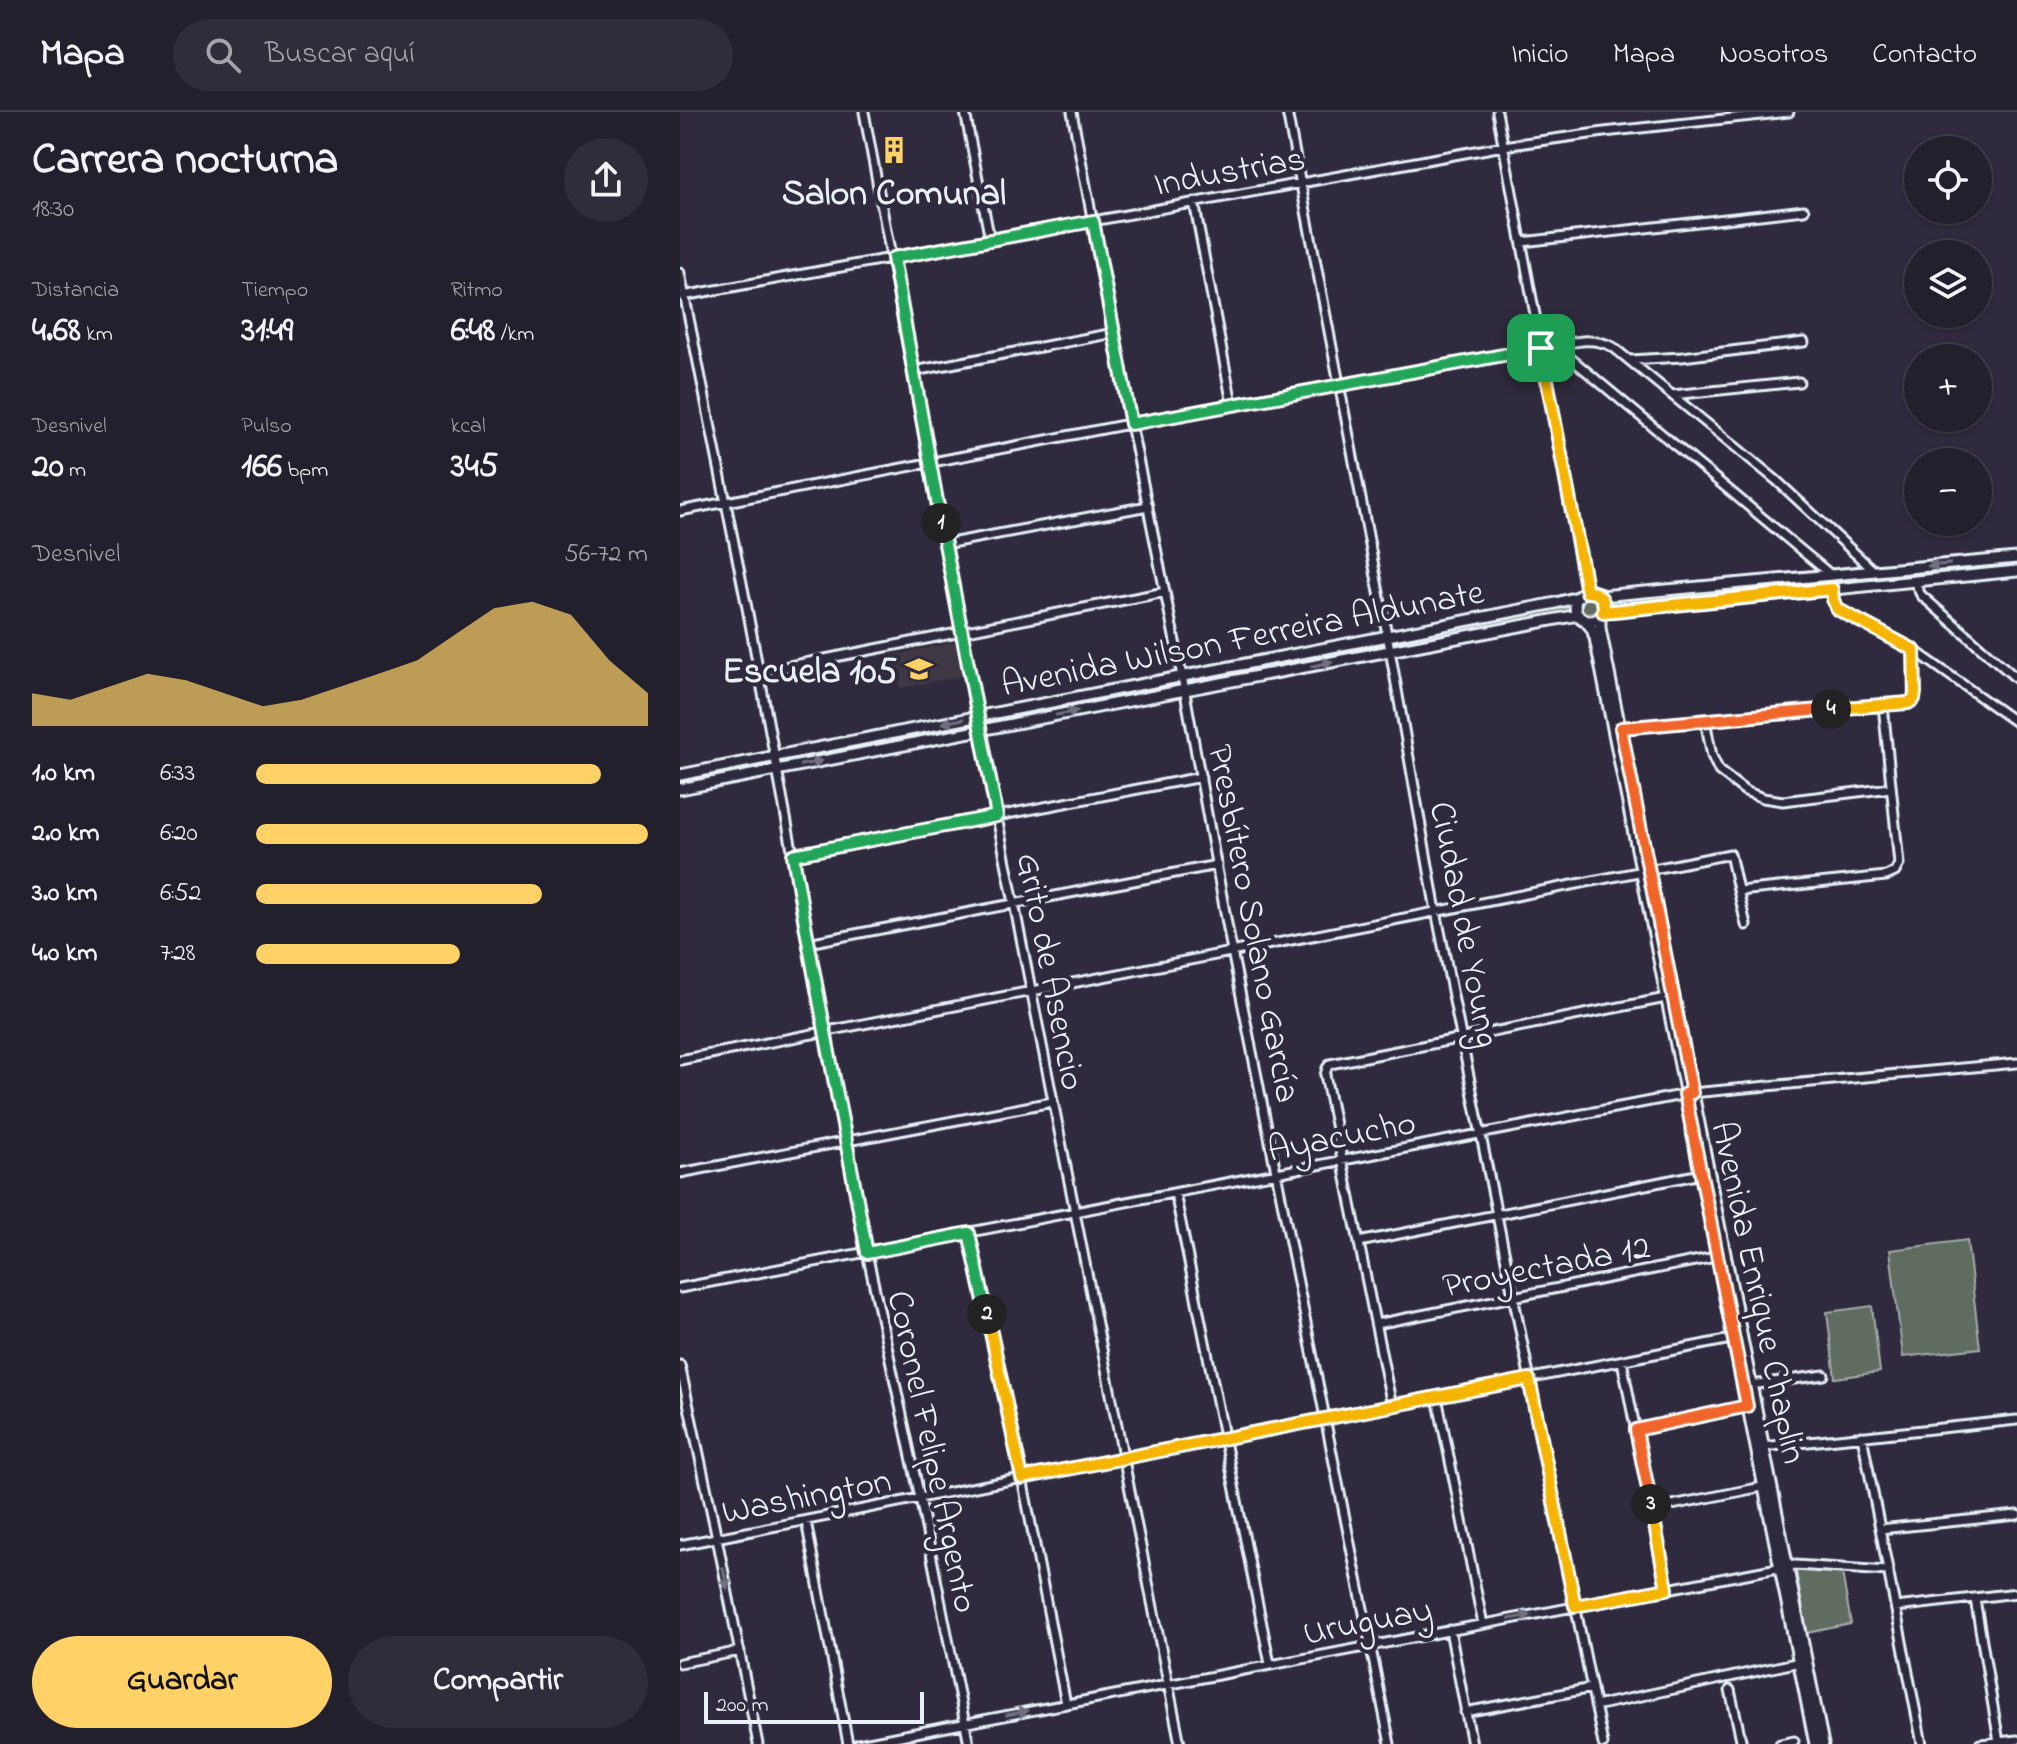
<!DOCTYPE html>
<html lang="es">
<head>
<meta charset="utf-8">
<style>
  body { margin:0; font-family:"Indie Flower",sans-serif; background:#2f2d3a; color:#f1f3f6; height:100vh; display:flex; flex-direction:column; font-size:30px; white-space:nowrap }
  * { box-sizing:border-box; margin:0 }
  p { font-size:26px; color:#a3a3aa }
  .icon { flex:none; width:44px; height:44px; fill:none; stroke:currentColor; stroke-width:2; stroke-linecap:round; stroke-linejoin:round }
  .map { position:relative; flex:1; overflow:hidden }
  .sheet { display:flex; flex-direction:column; background:#23202e; width:680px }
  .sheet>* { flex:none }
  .fabs { position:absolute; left:1224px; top:24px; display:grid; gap:16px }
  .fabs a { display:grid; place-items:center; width:88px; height:88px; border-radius:50%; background:#23202e; box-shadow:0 2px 6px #0004,0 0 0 2px #403e4a; font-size:40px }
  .scale { position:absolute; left:24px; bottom:20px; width:220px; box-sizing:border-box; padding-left:8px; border:4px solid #e8f1f8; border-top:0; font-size:22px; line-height:28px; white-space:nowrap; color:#e8f1f8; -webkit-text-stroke:6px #2f2a3d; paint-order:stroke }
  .pin { position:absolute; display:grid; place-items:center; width:68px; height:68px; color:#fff; margin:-34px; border-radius:16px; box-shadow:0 4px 12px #0006 }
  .km { position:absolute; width:40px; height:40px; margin:-20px; border-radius:50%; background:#222; color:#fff; font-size:22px; line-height:40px; text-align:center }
  .round { display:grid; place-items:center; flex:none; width:84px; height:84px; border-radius:42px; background:#2f2d3a }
  .overview { display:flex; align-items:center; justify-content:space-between; height:136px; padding:0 32px }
  h1 { font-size:44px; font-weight:700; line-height:60px }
  .metrics { display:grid; grid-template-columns:repeat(3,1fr); gap:12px; height:136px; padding:8px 32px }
  .metrics div { display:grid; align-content:center }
  .metrics b { font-size:34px; font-weight:700 }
  .metrics small { font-size:22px; font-weight:400 }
  .metrics p { font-size:22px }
  .chart { height:224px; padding:16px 32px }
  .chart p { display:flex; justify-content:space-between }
  .chart svg { width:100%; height:144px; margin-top:8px; fill:#ffd166; opacity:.7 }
  .action { display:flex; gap:16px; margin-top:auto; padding:16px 32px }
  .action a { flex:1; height:92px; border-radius:48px; background:#ffd166; color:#111; font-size:32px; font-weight:700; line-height:92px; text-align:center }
  .action a+a { background:#2f2d3a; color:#f1f3f6 }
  ul { padding:0 32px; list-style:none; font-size:26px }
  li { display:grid; grid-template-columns:128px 96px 1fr; align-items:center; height:60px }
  li i { height:20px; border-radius:10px; background:#ffd166 }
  header { display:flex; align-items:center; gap:48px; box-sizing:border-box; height:112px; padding:0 40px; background:#23202e; border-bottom:2px solid #403e4a }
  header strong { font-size:38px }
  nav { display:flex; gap:44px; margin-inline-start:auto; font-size:28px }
  .search { width:560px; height:72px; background:#2f2d3a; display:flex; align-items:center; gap:20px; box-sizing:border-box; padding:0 28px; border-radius:44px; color:#a3a3aa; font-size:30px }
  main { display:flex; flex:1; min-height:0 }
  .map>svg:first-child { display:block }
  .built { fill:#403844 }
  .green { fill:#606c61; stroke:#a4aeac; stroke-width:2 }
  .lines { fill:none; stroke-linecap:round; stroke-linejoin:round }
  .street-casing { stroke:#e8f1f8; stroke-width:13 }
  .secondary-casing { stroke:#e8f1f8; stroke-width:15 }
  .street { stroke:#2f2a3d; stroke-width:7 }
  .secondary { stroke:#2f2a3d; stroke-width:9 }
  .oneway { fill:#70707e }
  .split-1-casing { stroke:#fff; stroke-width:16 }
  .split-2-casing { stroke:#fff; stroke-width:16 }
  .split-3-casing { stroke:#fff; stroke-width:16 }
  .split-4-casing { stroke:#fff; stroke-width:16 }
  .split-5-casing { stroke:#fff; stroke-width:16 }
  .split-1 { stroke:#22a559; stroke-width:10 }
  .split-2 { stroke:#22a559; stroke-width:10 }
  .split-3 { stroke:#f5b400; stroke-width:10 }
  .split-4 { stroke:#f0652b; stroke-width:10 }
  .split-5 { stroke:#f5b400; stroke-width:10 }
  .labels { text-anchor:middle; stroke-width:8; stroke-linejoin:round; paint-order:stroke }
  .street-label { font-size:36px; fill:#e8f1f8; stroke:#2f2a3d }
  .poi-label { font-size:36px; font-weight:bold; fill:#e8f1f8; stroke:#2f2a3d }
</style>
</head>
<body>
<header>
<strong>Mapa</strong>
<div class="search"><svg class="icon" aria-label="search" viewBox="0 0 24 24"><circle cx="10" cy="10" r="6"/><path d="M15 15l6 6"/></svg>Buscar aquí</div>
<nav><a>Inicio</a><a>Mapa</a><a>Nosotros</a><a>Contacto</a></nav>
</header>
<main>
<section class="sheet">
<div class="overview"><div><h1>Carrera nocturna</h1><p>18:30</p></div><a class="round"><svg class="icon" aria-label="share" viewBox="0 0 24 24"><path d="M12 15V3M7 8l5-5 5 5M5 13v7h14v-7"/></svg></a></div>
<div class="metrics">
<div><p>Distancia</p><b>4.68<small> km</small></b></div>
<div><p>Tiempo</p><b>31:49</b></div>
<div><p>Ritmo</p><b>6:48<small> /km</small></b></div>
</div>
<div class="metrics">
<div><p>Desnivel</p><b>20<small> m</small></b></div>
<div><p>Pulso</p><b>166<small> bpm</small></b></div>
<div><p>kcal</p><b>345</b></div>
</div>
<div class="chart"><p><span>Desnivel</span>56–72 m</p>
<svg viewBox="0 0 160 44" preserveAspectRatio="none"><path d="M0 44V34L10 36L20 32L30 28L40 30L50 34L60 38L70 36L80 32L90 28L100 24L110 16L120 8L130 6L140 10L150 24L160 34V44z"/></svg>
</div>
<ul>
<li><b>1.0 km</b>6:33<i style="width:88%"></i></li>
<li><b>2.0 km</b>6:20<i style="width:100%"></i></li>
<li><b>3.0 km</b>6:52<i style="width:73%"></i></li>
<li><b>4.0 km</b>7:28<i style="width:52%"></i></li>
</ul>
<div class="action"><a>Guardar</a><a>Compartir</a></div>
</section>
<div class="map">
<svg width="1337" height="1632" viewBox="0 0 1337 1632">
  <rect width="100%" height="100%" fill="#2f2a3d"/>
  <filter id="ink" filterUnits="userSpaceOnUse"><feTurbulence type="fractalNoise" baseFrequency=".0125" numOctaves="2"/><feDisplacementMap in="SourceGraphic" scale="16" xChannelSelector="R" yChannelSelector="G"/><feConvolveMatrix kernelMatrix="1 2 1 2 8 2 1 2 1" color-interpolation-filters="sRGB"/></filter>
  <g filter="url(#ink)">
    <path class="built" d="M275,530L282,564L220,576L214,543Z"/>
    <path class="green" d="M1337,449V455L934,493V488Z
      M910,484C916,485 919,487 921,493L916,500L905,501L898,495C897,487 903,485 910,484Z
      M886,494L887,499L717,531L716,526Z
      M698,529L699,534L511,571L510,566Z
      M493,569L494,574L312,611L311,606Z
      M289,610L290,615L108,650L107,644Z
      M85,649L86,654L0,671V666Z
      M1287,1128L1300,1236L1223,1245L1210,1138Z
      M1192,1194L1200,1260L1155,1266L1147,1200Z
      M1120,1456L1162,1460L1171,1512L1127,1521L1116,1459Z"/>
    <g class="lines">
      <g class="street-casing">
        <path id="street" d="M184,0L300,619L500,1632
          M285,0L310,128
          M392,0L451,312L502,564L552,839L710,1632
          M607,0L710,538L756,799L923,1632
          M817,0L907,480
          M514,90L552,292
          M842,130L1124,98
          M0,161L67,496L113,743L128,831L187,1141L240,1386L289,1632
          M3,184L823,34L924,20L1109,0
          M876,234C897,229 913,225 933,235L1096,368L1194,459
          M950,248L1002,245L1124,230
          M234,259L434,221
          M992,283L1119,270
          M0,399L552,292L876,234L1151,463
          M265,432L468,394
          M1234,469L1241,483L1337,567
          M1152,477L1153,488L1157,497L1234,538L1337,611
          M79,560L485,480
          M1025,608L1032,644L1039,659L1065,679L1083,686L1103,689L1211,676
          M935,617L1228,591L1234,587V538
          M113,743L521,665
          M1059,779L1206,764L1215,760L1219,752L1203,593
          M128,831L537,753
          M0,948L1050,742L1066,813
          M0,1061L372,990
          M495,1081L590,1552
          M289,1121L342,1366L386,1592
          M679,1130L1026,1061
          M0,1176L1012,981L1337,951
          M696,1212L1040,1144
          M942,1249L987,1477
          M0,1253L37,1426L78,1632
          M1071,1273L1144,1263
          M757,1285L803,1512
          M712,1294L645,963L647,956L650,952L991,885
          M956,1318L1072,1294
          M1182,1324L1242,1632
          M1082,1335L1337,1308
          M972,1397L1087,1374
          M126,1409L168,1632
          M1200,1417L1337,1403
          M0,1433L1056,1226
          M1295,1487L1319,1630
          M1216,1495L1337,1481
          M770,1518L792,1632
          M0,1551L60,1539
          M1050,1578L1062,1632
          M915,1594L1120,1550
          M785,1600L912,1576
          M178,1632L1108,1454L1115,1453L1208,1459
          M1100,1632L1114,1629
          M1300,1632L1337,1628"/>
      </g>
      <g class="secondary-casing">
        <path id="secondary" d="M895 494a15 15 0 1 1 30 0a15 15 0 1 1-30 0Z
          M921,484L1337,446
          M923,500L1337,459
          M920,504V516L1143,1632
          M905,508L912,517L915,526L1135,1632
          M0,663L876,491L898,485
          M0,677L505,578L898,503"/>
      </g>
      <use href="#street" class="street"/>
      <use href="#secondary" class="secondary"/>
    </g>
    <defs><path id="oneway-solid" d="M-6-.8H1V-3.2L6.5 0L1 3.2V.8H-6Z" transform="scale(2)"/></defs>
    <g class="oneway">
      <use href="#oneway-solid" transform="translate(1259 453) rotate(175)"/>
      <use href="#oneway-solid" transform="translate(642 552) rotate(-12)"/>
      <use href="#oneway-solid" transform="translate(387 601) rotate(-11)"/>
      <use href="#oneway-solid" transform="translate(273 609) rotate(169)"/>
      <use href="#oneway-solid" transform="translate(131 651) rotate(-11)"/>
      <use href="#oneway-solid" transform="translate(45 1466) rotate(79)"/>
      <use href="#oneway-solid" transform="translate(840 1505) rotate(-10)"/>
      <use href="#oneway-solid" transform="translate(337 1601) rotate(-11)"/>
    </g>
  </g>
  <g class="lines" filter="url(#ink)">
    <g class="split-1-casing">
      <path id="split-1" d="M261,411L213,146L413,109L451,312L861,236"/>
    </g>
    <g class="split-2-casing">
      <path id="split-2" d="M261,411L317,704L113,743C135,876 163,1008 187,1141L289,1121L307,1202"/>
    </g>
    <g class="split-3-casing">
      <path id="split-3" d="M307,1202L342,1366L849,1267L895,1494L987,1477L971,1392"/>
    </g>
    <g class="split-4-casing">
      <path id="split-4" d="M971,1392L956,1318L1067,1294L1005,982L1012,981L941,616L1151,597"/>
    </g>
    <g class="split-5-casing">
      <path id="split-5" d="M861,236L907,480C919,479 926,488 923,500L1152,477L1153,488L1157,497L1234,538L1235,581L1234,587L1228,591L1151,597"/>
    </g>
    <use href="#split-1" class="split-1"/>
    <use href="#split-2" class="split-2"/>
    <use href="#split-3" class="split-3"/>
    <use href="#split-4" class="split-4"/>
    <use href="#split-5" class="split-5"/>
  </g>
  <defs>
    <g id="building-bare" transform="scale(2.16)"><path d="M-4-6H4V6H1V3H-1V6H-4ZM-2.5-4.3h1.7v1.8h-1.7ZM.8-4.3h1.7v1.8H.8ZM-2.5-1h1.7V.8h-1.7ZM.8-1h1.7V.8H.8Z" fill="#ffd166" stroke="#2f2a3d" stroke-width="2.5" paint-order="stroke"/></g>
    <g id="school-bare" transform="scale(2.16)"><path d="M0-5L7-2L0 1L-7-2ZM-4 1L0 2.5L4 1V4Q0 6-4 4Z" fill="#ffd166" stroke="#2f2a3d" stroke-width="2.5" paint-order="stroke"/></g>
  </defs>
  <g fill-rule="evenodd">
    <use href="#building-bare" x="214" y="38"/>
    <use href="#school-bare" x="239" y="557"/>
  </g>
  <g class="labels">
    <g class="street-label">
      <text transform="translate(549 57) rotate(-10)" y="13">Industrias</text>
      <text transform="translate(562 524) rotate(-11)" y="13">Avenida Wilson Ferreira Aldunate</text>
      <text transform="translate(576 811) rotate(79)" y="13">Presbítero Solano García</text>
      <text transform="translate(787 812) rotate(79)" y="13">Ciudad de Young</text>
      <text transform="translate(373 859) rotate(79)" y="13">Grito de Asencio</text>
      <text transform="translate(661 1022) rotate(-11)" y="13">Ayacucho</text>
      <text transform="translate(866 1152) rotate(-11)" y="13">Proyectada 12</text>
      <text transform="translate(1081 1180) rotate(78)" y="13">Avenida Enrique Chaplin</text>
      <text transform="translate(255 1339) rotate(78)" y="13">Coronel Felipe Argento</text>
      <text transform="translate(126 1382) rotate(-11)" y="13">Washington</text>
      <text transform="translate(687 1507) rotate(-11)" y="13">Uruguay</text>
    </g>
    <g class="poi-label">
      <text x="214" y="92">Salon Comunal</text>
      <text x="217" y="570" text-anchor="end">Escuela 105</text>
    </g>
  </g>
</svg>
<div class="fabs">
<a><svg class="icon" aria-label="locate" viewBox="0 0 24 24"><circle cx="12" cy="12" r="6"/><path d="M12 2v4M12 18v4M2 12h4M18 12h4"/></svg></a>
<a><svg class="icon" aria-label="layers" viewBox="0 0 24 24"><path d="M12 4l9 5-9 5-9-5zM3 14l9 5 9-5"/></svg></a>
<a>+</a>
<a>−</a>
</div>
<div class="scale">200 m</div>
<div class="pin" style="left:861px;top:236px;background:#1e9e55"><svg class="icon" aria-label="arrive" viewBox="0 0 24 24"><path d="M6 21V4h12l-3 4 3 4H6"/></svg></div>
<b class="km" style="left:261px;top:411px">1</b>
<b class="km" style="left:307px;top:1202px">2</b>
<b class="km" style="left:971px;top:1392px">3</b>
<b class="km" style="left:1151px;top:597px">4</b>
</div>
</main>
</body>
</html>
